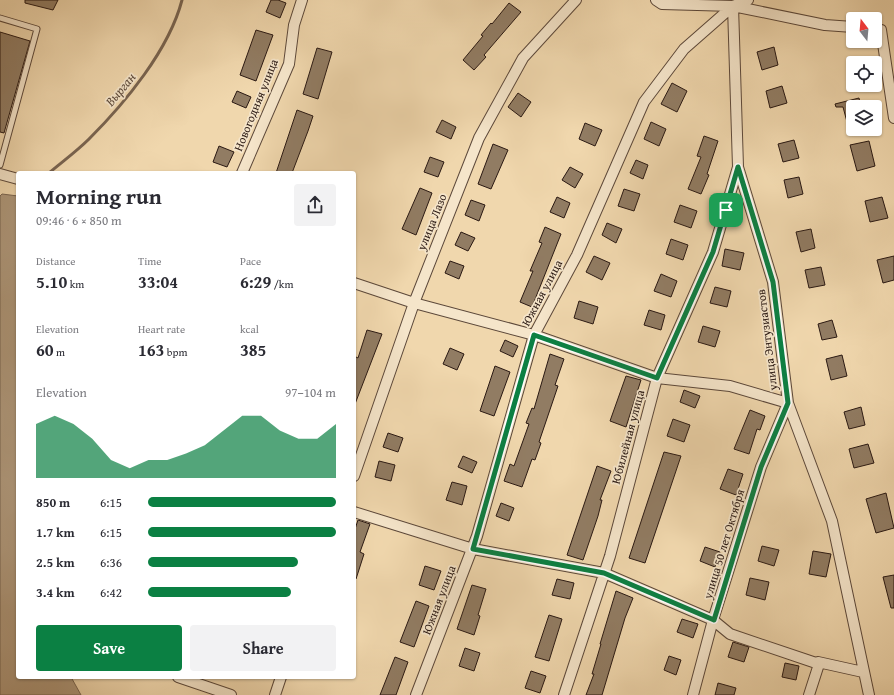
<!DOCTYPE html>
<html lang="en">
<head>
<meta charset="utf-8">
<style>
  body { margin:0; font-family:"Gentium Book Plus",serif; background:#f2f2f3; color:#2b2b33; height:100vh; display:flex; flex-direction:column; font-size:15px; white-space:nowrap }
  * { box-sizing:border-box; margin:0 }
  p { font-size:13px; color:#7c7c81 }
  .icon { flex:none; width:22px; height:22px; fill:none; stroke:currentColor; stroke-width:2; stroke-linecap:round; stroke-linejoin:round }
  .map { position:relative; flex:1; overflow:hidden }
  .panel { position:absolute; left:16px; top:171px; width:340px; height:508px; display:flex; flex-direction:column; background:#fff; border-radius:4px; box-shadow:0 1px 3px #0004 }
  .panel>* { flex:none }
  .needle { width:26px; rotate:344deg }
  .tools { position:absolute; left:846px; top:12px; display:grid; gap:8px }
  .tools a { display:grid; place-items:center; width:36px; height:36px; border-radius:4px; background:#fff; box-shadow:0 1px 3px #0004; font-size:20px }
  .pin { position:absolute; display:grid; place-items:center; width:34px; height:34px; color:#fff; margin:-17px; border-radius:8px; box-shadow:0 2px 6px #0006 }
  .round { display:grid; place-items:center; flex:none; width:42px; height:42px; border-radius:4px; background:#f2f2f3 }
  .summary { display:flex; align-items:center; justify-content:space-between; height:68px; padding:0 20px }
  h1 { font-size:22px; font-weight:700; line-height:30px }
  .stats { display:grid; grid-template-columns:repeat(3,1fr); gap:6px; height:68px; padding:4px 20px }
  .stats div { display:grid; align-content:center }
  .stats b { font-size:17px; font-weight:700 }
  .stats small { font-size:11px; font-weight:400 }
  .stats p { font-size:11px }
  .chart { height:112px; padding:8px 20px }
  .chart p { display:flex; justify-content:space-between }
  .chart svg { width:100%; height:72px; margin-top:4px; fill:#0b8043; opacity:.7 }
  .button { display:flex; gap:8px; margin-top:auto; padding:8px 20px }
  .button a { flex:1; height:46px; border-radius:4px; background:#0b8043; color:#fff; font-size:16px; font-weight:700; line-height:46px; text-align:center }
  .button a+a { background:#f2f2f3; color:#2b2b33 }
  ul { padding:0 20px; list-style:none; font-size:13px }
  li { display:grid; grid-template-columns:64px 48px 1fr; align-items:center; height:30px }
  li i { height:10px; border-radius:5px; background:#0b8043 }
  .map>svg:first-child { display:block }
  .water { fill:#ad9679; stroke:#796450 }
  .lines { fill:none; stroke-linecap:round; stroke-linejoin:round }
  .stream { stroke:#796450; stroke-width:3 }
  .building { fill:#917c63; stroke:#2a1913 }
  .lane-casing { stroke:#5c483a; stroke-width:7 }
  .street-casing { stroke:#5c483a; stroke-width:12 }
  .lane { stroke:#f5e5ca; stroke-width:5 }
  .street { stroke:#f5e5ca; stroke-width:10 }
  .route-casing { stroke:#fff; stroke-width:8 }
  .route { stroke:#0b8043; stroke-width:5 }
  .labels { text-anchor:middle; stroke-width:3.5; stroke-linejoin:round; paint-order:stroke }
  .street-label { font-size:12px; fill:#2a1913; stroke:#f5e5ca }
  .water-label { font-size:13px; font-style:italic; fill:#5e4b3c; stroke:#f5e5ca }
</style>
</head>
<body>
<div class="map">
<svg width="894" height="695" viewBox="0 0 894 695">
  <rect width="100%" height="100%" fill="#f0d7ad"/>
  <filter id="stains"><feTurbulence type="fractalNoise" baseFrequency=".005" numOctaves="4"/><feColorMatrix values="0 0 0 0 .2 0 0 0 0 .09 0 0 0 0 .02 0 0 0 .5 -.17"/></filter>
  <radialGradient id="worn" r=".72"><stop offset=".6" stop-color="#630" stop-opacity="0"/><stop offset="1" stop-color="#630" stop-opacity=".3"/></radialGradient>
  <path class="water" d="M2,194L18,196V677H71L81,695H0V196Z"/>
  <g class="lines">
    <path class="stream" d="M49,173C62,162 77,151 89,139C125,103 169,50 182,0"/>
  </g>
  <path class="building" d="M25,0H58L53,10L25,3Z
    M271,0H278L286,3L280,18L266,12Z
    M509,3L521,12L484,55L486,57L474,70L463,60L483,36L481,35L491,23L492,24Z
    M256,30L273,35L256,81L240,75Z
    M0,32L30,41L4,133L0,132Z
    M774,47L778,65L762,70L757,52Z
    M317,48L332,52L318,99L303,94Z
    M672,83L687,91L677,112L661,104Z
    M782,86L787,103L770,108L766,91Z
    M237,91L251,97L246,108L232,102Z
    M518,93L531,102L521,117L508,107Z
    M859,98L861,107H853V133H850L843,107H836L835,104Z
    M297,110L313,116L308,131L292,173H276Z
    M442,120L456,127L451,139L436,132Z
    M651,122L666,129L659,146L644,139Z
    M585,123L602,130L595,146L579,139Z
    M704,136L718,141L707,174L709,175L701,194L688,189L701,157L697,156Z
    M794,140L799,158L783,162L778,144Z
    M869,141L875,166L857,171L850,145Z
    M493,144L508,150L491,189L478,184Z
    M219,146L234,152L227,167L213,162Z
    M430,157L444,162L438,177L424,172Z
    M636,160L648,165L643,179L630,173Z
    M570,167L583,174L575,188L562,180Z
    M799,177L803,194L788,198L784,180Z
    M420,188L432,193L416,235L402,229Z
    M624,189L640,194L634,211L618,206Z
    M557,197L570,203L564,218L550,212Z
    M882,197L888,218L870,222L865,201Z
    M471,200L485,205L479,221L465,215Z
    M680,205L697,211L691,228L674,222Z
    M607,223L622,229L616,243L602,235Z
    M545,227L561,234L532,307L520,302L533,271H530L542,243L539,242Z
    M811,229L815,248L801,252L796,232Z
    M461,232L475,238L468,251L455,245Z
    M671,239L688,245L683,260L666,254Z
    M725,249L744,253L740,270L722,266Z
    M594,256L610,263L602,280L586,272Z
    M894,256V280L883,283L877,260Z
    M450,261L464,266L459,279L445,273Z
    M821,267L825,285L809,288L805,270Z
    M661,274L677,281L671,297L654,291Z
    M715,287L731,291L727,307L710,303Z
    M579,301L598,307L593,324L574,318Z
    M649,310L665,315L661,330L644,325Z
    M832,320L837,337L822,340L818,324Z
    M703,326L720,331L715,347L698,342Z
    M367,330L382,334L355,404L354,356L358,358Z
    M505,340L518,346L513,357L500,351Z
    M450,348L464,354L457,370L443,364Z
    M550,354L564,359L555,385L558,386L539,442L541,443L535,460L532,459L522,487L504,481L510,464L514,466L529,424L526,423L532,408L534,409Z
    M842,355L847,376L831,380L826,359Z
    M495,366L510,372L494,416L480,411Z
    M626,376L641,380L626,427L610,421Z
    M684,390L700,396L695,408L680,402Z
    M861,407L865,425L849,429L844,412Z
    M750,410L765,416L760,430L757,429L749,454L734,449Z
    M673,419L690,425L684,442L667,436Z
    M388,433L403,438L398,452L383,447Z
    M868,444L874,463L854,468L849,449Z
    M664,452L681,456L645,563L629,558Z
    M463,456L477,462L472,473L458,467Z
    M379,461L395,465L391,481L375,477Z
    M597,466L611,471L600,500H602L598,516L583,560L567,555Z
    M728,469L743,474L736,495L720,489Z
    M452,482L467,486L462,505L446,500Z
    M886,493L894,528L876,533L866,499Z
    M501,503L514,508L509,521L496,516Z
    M358,520L370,524L360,552L364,554L356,579H354V532Z
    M762,546L779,550L774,566L758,561Z
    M705,547L720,552L715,567L700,561Z
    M813,551L831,554L826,577L809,574Z
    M425,566L441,571L434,590L419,585Z
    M894,575V608H891L883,577Z
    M750,578L769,582L765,600L746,595Z
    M557,579L574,583L570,599L552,595Z
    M472,585L486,589L478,615L480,616L474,635L457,629Z
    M616,591L633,598L625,618L602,695H586L594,674H592L601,644H600Z
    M416,601L429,606L414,647L400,642Z
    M549,615L562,619L549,661L535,657Z
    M682,619L698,624L693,638L677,632Z
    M733,642L749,647L744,662L728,657Z
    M465,648L480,653L474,671L459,666Z
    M669,656L681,660L676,675L664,670Z
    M395,657L408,662L396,695H380Z
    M785,663L799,666L796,680L782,677Z
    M531,671L546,676L540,693L525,688Z
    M718,683L736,688L734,695H715Z"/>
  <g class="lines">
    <g class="lane-casing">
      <path id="lane" d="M0,18L37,29L0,165"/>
    </g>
    <g class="street-casing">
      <path id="street" d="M656,0L662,4L733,6L738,167L773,282L788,403L832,521L869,695
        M733,6L825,25L853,27
        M875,29L881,30L894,118
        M242,173L289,64L294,25L302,0
        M0,174L18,179
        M354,283L414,303L534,335L657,378L730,386L788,403L761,467L713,620L693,695
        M354,476L414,303L479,138L523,58L576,0
        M354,512L473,549L604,573L713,620L730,634L819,664L818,662L863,672
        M178,677L231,695
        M275,695L281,677
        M416,695L477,536L534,335L577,255L644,102L684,49L733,6L748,0
        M564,695L610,556L657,378L713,252L738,167
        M809,695L819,664"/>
    </g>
    <use href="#lane" class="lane"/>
    <use href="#street" class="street"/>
  </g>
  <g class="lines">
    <g class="route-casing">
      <path id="route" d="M738,167L773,282L788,403L761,467L714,620L604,573L473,549L534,335L657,378L713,252Z"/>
    </g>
    <use href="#route" class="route"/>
  </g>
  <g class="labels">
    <g class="street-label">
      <text transform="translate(256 105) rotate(-68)" y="4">Новогодняя улица</text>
      <text transform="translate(432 222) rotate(-68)" y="4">улица Лазо</text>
      <text transform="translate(542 293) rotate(-62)" y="4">Южная улица</text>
      <text transform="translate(767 340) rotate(-97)" y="4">улица Энтузиастов</text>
      <text transform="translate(628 437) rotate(-75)" y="4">Юбилейная улица</text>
      <text transform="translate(724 544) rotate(-73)" y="4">улица 50 лет Октября</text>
      <text transform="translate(439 600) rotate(-69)" y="4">Южная улица</text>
    </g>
    <g class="water-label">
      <text transform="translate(120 89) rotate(-50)" y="5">Вырган</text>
    </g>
  </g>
  <rect width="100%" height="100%" filter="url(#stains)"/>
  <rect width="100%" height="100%" fill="url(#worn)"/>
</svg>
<div class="tools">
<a><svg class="needle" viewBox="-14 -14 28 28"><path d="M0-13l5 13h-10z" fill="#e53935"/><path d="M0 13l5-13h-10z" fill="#7c7c81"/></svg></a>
<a><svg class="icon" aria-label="locate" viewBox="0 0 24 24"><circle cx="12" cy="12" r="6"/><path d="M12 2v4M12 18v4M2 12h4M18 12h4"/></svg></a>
<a><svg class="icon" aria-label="layers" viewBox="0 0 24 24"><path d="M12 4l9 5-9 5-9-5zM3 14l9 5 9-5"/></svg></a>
</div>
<div class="pin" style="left:726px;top:210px;background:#1e9e55"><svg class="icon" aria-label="arrive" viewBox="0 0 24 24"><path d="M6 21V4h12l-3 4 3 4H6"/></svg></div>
<section class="panel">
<div class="summary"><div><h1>Morning run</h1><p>09:46 · 6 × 850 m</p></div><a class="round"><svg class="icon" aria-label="share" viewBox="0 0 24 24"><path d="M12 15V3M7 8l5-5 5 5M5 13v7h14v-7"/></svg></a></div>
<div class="stats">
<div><p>Distance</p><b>5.10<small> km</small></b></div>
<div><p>Time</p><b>33:04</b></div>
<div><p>Pace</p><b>6:29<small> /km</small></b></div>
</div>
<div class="stats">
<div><p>Elevation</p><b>60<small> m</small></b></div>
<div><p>Heart rate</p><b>163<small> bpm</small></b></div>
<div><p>kcal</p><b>385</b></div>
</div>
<div class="chart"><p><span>Elevation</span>97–104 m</p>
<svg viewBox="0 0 160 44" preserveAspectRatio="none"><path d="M0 44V11L10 6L20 11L30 20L40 33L50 38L60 33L70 33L80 29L90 24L100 15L110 6L120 6L130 15L140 20L150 20L160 11V44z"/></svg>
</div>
<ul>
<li><b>850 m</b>6:15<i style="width:100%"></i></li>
<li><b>1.7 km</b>6:15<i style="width:100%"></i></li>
<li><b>2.5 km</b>6:36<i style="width:80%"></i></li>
<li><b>3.4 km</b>6:42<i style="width:76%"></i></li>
</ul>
<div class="button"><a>Save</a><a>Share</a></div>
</section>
</div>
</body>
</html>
